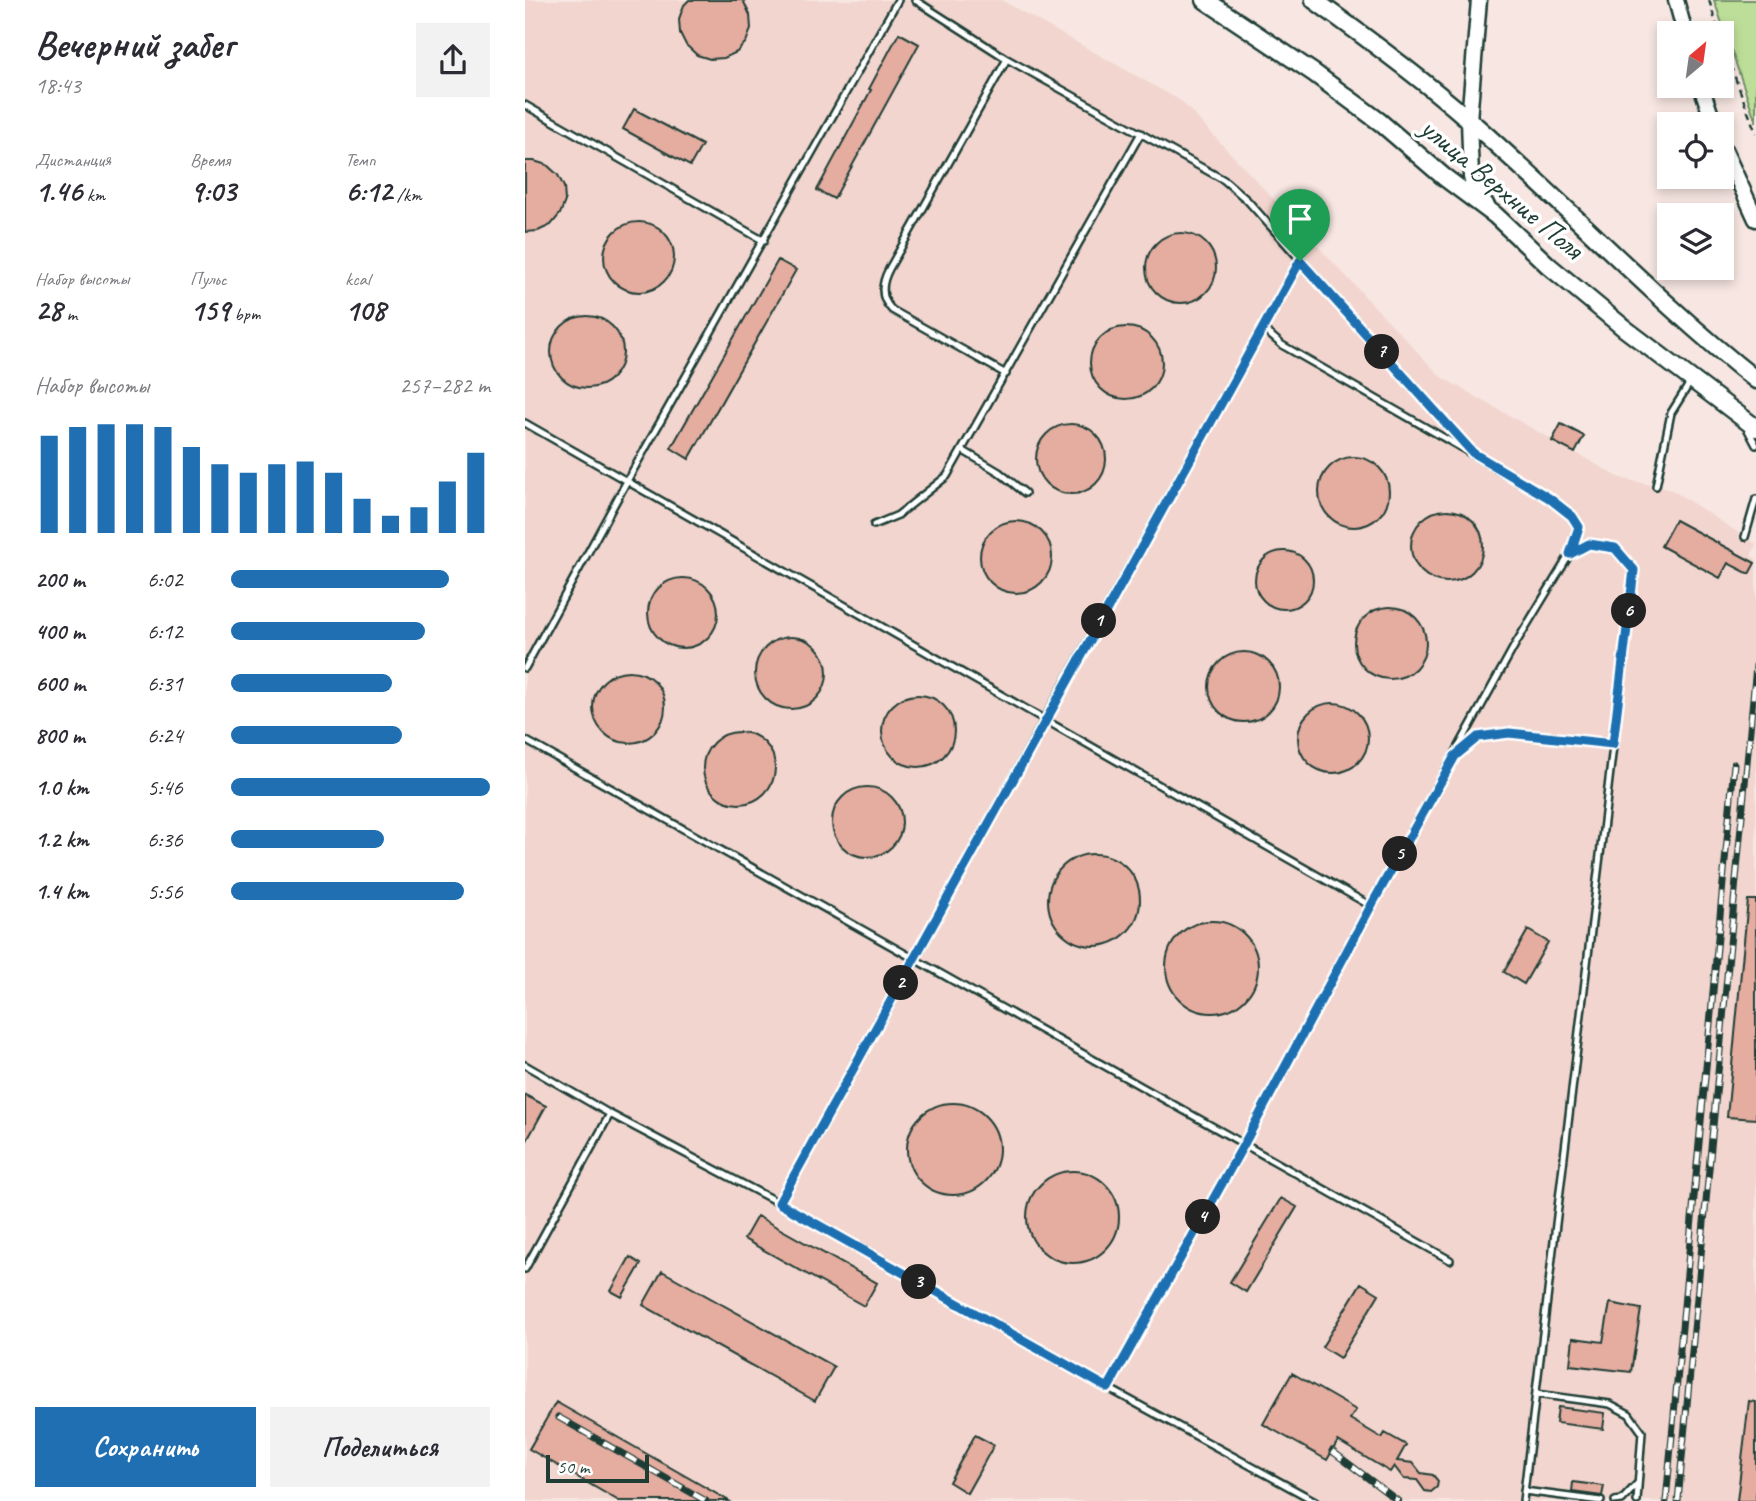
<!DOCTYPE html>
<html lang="ru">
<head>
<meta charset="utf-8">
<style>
  body { margin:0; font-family:Caveat,sans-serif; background:#f2f2f3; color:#2b2b33; height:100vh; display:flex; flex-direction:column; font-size:26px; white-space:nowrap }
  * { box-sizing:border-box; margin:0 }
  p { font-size:23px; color:#7c7c81 }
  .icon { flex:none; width:38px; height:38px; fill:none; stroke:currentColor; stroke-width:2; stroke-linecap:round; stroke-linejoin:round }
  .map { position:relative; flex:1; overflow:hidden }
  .side { display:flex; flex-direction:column; background:#fff; width:525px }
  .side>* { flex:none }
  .needle { width:46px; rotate:29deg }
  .buttons { position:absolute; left:1132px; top:21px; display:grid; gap:14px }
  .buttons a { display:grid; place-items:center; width:77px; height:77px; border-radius:0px; background:#fff; box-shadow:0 4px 10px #0003; font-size:35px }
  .scale { position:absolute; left:21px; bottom:18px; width:103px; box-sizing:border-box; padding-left:7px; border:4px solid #1f3d34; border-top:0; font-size:19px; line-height:24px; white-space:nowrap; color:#1f3d34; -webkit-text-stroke:5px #fff; paint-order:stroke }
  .pin { position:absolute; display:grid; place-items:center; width:60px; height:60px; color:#fff; margin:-72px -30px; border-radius:50% 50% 50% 0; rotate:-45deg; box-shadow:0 0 7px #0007 }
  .pin .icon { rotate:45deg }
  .km { position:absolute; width:35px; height:35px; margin:-18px; border-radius:50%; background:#222; color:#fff; font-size:19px; line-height:35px; text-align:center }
  .round { display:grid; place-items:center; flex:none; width:74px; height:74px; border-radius:0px; background:#f2f2f3 }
  .overview { display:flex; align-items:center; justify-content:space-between; height:119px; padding:0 35px }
  h1 { font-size:38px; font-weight:800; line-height:52px }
  .metrics { display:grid; grid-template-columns:repeat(3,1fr); gap:10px; height:119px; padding:7px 35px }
  .metrics div { display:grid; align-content:center }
  .metrics b { font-size:30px; font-weight:800 }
  .metrics small { font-size:19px; font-weight:400 }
  .metrics p { font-size:19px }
  .chart { height:196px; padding:14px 35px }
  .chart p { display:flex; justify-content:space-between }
  .chart svg { width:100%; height:126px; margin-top:7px; stroke:#1f6fb2; stroke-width:6 }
  .cta { display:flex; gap:14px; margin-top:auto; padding:14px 35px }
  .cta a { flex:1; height:80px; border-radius:0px; background:#1f6fb2; color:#fff; font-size:28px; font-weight:800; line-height:80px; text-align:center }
  .cta a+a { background:#f2f2f3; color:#2b2b33 }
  ul { padding:0 35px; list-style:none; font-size:23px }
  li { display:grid; grid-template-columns:112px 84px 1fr; align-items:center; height:52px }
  li i { height:18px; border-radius:9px; background:#1f6fb2 }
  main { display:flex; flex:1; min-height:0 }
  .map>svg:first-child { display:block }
  .built { fill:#f2d5ce }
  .green { fill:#bdde98; stroke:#6e8e66; stroke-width:2 }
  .building { fill:#e5aca0; stroke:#1f3d34; stroke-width:2 }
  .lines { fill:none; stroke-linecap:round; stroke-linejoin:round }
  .service-casing { stroke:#1f3d34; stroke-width:10 }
  .tertiary-casing { stroke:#1f3d34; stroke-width:19 }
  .secondary-casing { stroke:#1f3d34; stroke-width:21 }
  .path { stroke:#1f3d34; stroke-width:2.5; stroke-dasharray:7 5; stroke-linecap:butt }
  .service { stroke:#fff; stroke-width:5 }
  .tertiary { stroke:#fff; stroke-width:14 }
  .secondary { stroke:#fff; stroke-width:16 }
  .rail-casing { stroke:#1f3d34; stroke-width:7 }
  .rail { stroke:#fff; stroke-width:4.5; stroke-dasharray:13; stroke-linecap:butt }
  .route-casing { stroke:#fff; stroke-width:14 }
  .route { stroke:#1f6fb2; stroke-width:9 }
  .labels { text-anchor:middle; stroke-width:7; stroke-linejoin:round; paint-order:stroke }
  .street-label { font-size:30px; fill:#1f3d34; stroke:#fff }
</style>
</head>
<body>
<main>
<section class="side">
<div class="overview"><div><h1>Вечерний забег</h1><p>18:43</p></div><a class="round"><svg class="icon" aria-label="share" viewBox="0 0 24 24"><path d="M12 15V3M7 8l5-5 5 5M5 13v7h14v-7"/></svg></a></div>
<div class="metrics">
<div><p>Дистанция</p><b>1.46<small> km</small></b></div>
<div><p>Время</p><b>9:03</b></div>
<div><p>Темп</p><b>6:12<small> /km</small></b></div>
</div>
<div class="metrics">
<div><p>Набор высоты</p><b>28<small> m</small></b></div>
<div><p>Пульс</p><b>159<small> bpm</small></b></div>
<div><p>kcal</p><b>108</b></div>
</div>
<div class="chart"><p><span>Набор высоты</span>257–282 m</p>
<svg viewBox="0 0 160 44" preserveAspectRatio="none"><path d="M5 44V10M15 44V7M25 44V6M35 44V6M45 44V7M55 44V14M65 44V20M75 44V23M85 44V20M95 44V19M105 44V23M115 44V32M125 44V38M135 44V35M145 44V26M155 44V16"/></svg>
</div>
<ul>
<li><b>200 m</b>6:02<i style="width:84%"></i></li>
<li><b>400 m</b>6:12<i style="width:75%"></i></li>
<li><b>600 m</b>6:31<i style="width:62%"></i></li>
<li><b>800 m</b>6:24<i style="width:66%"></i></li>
<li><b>1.0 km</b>5:46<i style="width:100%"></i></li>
<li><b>1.2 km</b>6:36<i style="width:59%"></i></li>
<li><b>1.4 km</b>5:56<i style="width:90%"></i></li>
</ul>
<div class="cta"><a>Сохранить</a><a>Поделиться</a></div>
</section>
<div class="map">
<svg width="1231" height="1501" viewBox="0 0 1231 1501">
  <rect width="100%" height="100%" fill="#f7e6e2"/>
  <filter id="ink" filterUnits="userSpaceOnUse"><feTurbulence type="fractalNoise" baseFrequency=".0143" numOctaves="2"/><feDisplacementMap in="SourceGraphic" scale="14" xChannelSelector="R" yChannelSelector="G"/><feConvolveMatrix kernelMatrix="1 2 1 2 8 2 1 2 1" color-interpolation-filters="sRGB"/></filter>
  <g filter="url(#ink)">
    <path class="built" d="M0,0H476L656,101L916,377L1095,478L1147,490L1231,544L1226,556L1231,559V1501H0Z"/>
    <path class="green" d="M1189,0H1231V122Z"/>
    <path class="building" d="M164,0H218L225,15L226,29L221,42L212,52L199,58L185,59L172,55L161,45L155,33L154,19L159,5Z
      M374,33L394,44L309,199L292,190L346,90L344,89Z
      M109,109L177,145L165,166L98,129Z
      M0,161H9L22,165L33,175L39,187L40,201L35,214L26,225L13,231L0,232Z
      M79 257a35 35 0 1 1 70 0a35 35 0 1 1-70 0Z
      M621 268a35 35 0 1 1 70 0a35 35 0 1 1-70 0Z
      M253,260L271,270L164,459L146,448Z
      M26 352a36 36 0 1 1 72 0a36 36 0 1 1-72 0Z
      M565 363a36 36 0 1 1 72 0a36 36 0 1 1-72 0Z
      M511 459a35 35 0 1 1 70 0a35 35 0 1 1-70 0Z
      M1036,424L1059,436L1050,453L1027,441Z
      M794 492a35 35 0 1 1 70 0a35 35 0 1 1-70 0Z
      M886 546a36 36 0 1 1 72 0a36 36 0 1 1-72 0Z
      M1150,520L1230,563L1224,574L1203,563L1195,578L1136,546Z
      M455 557a36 36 0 1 1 72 0a36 36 0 1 1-72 0Z
      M730 580a29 29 0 1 1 58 0a29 29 0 1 1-58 0Z
      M123 613a35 35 0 1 1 70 0a35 35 0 1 1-70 0Z
      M829 643a36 36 0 1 1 72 0a36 36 0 1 1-72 0Z
      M230 673a36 36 0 1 1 72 0a36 36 0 1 1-72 0Z
      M684 687a35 35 0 1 1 70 0a35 35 0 1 1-70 0Z
      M68 707a36 36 0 1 1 72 0a36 36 0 1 1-72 0Z
      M357 731a36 36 0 1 1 72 0a36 36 0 1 1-72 0Z
      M773 738a35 35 0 1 1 70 0a35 35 0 1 1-70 0Z
      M178 768a36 36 0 1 1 72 0a36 36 0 1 1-72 0Z
      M307 822a35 35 0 1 1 70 0a35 35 0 1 1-70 0Z
      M523 900a46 46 0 1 1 92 0a46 46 0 1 1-92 0Z
      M1223,900H1231V1119L1202,1117Z
      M641 967a46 46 0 1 1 92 0a46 46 0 1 1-92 0Z
      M1003,930L1023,942L999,984L979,972Z
      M0,1095L21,1106L0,1144Z
      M382 1149a46 46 0 1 1 92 0a46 46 0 1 1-92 0Z
      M502 1217a46 46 0 1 1 92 0a46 46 0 1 1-92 0Z
      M756,1198L772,1207L721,1292L705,1282Z
      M232,1216L352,1283L339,1306L219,1239Z
      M105,1257L116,1264L97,1297L86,1291Z
      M137,1271L309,1367L290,1401L118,1305Z
      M836,1283L854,1294L815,1358L797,1347Z
      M1085,1303L1116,1309L1106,1372L1045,1365L1048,1338L1078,1342Z
      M767,1373L831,1410L825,1419L857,1438L860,1433L881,1445L872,1461L888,1463L896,1473L908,1475L913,1481L912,1487L906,1492L900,1491L892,1480L879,1479L869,1466L865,1472L813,1441L802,1460L738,1424Z
      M1224,1401L1231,1402V1501H1212Z
      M31,1402L204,1501H94L4,1449Z
      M1033,1407L1080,1413L1078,1429L1031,1423Z
      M450,1435L469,1445L442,1493L424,1482Z
      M1048,1482L1079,1486L1077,1496L1047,1492Z"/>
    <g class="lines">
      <g class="service-casing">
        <path id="service" d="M390,0L482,59L699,180L722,200L944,449
          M0,105L239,241
          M481,374L367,310C355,298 356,284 364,269L482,59
          M0,423L846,906
          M1222,428L1231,445
          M437,450L474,472L500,493
          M1131,486L1146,413L1166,381
          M349,525L373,515L422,476L616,133
          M1220,537L1231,499
          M0,668L102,481L373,0
          M0,740L925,1260
          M933,754L953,737L984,733L1088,744
          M0,1065L85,1114L254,1203L583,1388L719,1144L846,906L991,643L1045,554L1053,527L1047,516L1024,498L757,345L737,328
          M254,1203L390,959L519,720L775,261
          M0,1269L85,1114
          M583,1388L790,1501
          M1011,1394L1085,1404L1104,1414L1117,1432L1112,1501
          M999,1491L1076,1501
          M998,1501L1109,570L1090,548L1064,544L1045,554
          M1090,1501L1097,1500L1112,1484"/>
      </g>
      <g class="tertiary-casing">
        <path id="tertiary" d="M954,0L944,120L946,177L950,191L961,204
          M1151,0L1160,33
          M1176,86L1189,124
          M1197,145L1231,219"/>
      </g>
      <g class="secondary-casing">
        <path id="secondary" d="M680,0L789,73L855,122L919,177L970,215L1024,266L1099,328L1231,428
          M789,0C842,38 895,77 944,120C1042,205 1130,300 1231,380"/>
      </g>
      <path class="path" d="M1184,0L1194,33
        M1197,43L1231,133"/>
      <use href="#service" class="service"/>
      <use href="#tertiary" class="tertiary"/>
      <use href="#secondary" class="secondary"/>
      <g class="rail-casing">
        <path id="rail" d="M33,1417L181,1501
          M807,1451L873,1501
          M1141,1501L1209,764
          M1153,1501L1231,666"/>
      </g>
      <use href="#rail" class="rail"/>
    </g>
  </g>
  <g class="lines" filter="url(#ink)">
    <g class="route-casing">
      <path id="route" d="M775,261L948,453L1024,498L1047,516L1054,527L1045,554L1064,544L1090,548L1109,570L1088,744L984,733L953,737L930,756L846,906L719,1144L583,1388L254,1203Z"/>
    </g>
    <use href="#route" class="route"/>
  </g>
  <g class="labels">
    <g class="street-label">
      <text transform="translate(977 188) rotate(40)" y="10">улица Верхние Поля</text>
    </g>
  </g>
</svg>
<div class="buttons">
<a><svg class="needle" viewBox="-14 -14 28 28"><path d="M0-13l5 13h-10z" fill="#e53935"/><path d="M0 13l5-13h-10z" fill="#7c7c81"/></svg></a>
<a><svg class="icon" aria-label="locate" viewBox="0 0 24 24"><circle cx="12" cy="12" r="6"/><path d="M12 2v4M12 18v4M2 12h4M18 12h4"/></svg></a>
<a><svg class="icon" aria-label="layers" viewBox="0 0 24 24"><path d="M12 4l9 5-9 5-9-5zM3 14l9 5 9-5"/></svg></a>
</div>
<div class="scale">50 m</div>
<div class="pin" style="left:775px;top:261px;background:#1e9e55"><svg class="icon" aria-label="arrive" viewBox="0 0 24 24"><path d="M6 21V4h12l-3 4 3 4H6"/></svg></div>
<b class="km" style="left:574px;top:621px">1</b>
<b class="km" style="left:376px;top:983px">2</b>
<b class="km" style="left:394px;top:1282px">3</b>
<b class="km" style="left:678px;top:1217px">4</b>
<b class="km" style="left:875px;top:854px">5</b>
<b class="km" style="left:1104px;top:611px">6</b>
<b class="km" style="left:857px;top:352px">7</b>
</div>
</main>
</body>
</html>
